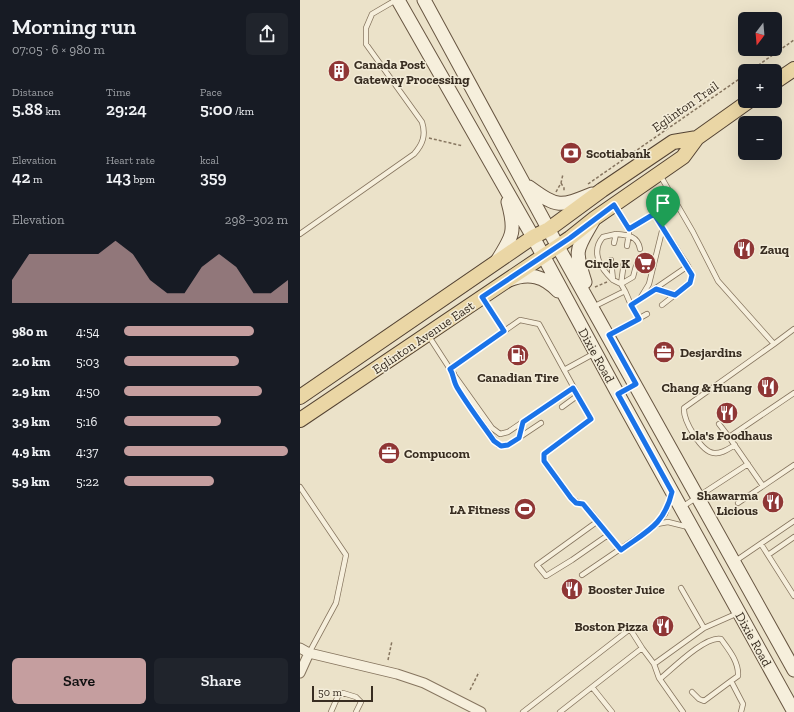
<!DOCTYPE html>
<html lang="en">
<head>
<meta charset="utf-8">
<style>
  body { margin:0; font-family:"Zilla Slab",serif; background:#20242c; color:#f1f3f6; height:100vh; display:flex; flex-direction:column; font-size:15px; white-space:nowrap }
  * { box-sizing:border-box; margin:0 }
  p { font-size:13px; color:#9ea1a6 }
  .icon { flex:none; width:22px; height:22px; fill:none; stroke:currentColor; stroke-width:2; stroke-linecap:round; stroke-linejoin:round }
  .map { position:relative; flex:1; overflow:hidden }
  .side { display:flex; flex-direction:column; background:#171b24; width:300px }
  .side>* { flex:none }
  .needle { width:26px; rotate:196deg }
  .controls { position:absolute; left:438px; top:12px; display:grid; gap:8px }
  .controls a { display:grid; place-items:center; width:44px; height:44px; border-radius:6px; background:#171b24; box-shadow:0 4px 16px #0002; font-size:20px }
  .scale { position:absolute; left:12px; bottom:10px; width:61px; box-sizing:border-box; padding-left:4px; border:2px solid #382d21; border-top:0; font-size:11px; line-height:14px; white-space:nowrap; color:#382d21; -webkit-text-stroke:3px #f3ecd8; paint-order:stroke }
  .pin { position:absolute; display:grid; place-items:center; width:34px; height:34px; color:#fff; margin:-41px -17px; border-radius:50% 50% 50% 0; rotate:-45deg; box-shadow:0 0 4px #0007 }
  .pin .icon { rotate:45deg }
  .round { display:grid; place-items:center; flex:none; width:42px; height:42px; border-radius:6px; background:#20242c }
  .summary { display:flex; align-items:center; justify-content:space-between; height:68px; padding:0 12px }
  h1 { font-size:22px; font-weight:600; line-height:30px }
  .stats { display:grid; grid-template-columns:repeat(3,1fr); gap:6px; height:68px; padding:4px 12px }
  .stats div { display:grid; align-content:center }
  .stats b { font-size:17px; font-weight:600 }
  .stats small { font-size:11px; font-weight:400 }
  .stats p { font-size:11px }
  .chart { height:112px; padding:8px 12px }
  .chart p { display:flex; justify-content:space-between }
  .chart svg { width:100%; height:72px; margin-top:4px; fill:#c59e9f; opacity:.7 }
  .primary-button { display:flex; gap:8px; margin-top:auto; padding:8px 12px }
  .primary-button a { flex:1; height:46px; border-radius:6px; background:#c59e9f; color:#111; font-size:16px; font-weight:600; line-height:46px; text-align:center }
  .primary-button a+a { background:#20242c; color:#f1f3f6 }
  ul { padding:0 12px; list-style:none; font-size:13px }
  li { display:grid; grid-template-columns:64px 48px 1fr; align-items:center; height:30px }
  li i { height:10px; border-radius:5px; background:#c59e9f }
  main { display:flex; flex:1; min-height:0 }
  .map>svg:first-child { display:block }
  .lines { fill:none; stroke-linecap:round; stroke-linejoin:round }
  .service-casing { stroke:#86755f; stroke-width:6 }
  .minor-casing { stroke:#86755f; stroke-width:11 }
  .secondary-casing { stroke:#685642; stroke-width:15 }
  .primary-casing { stroke:#544333; stroke-width:16 }
  .path { stroke:#86755f; stroke-width:1.5; stroke-dasharray:3 2; stroke-linecap:butt }
  .service { stroke:#f6efdc; stroke-width:4.5 }
  .minor { stroke:#f6efdc; stroke-width:9 }
  .secondary { stroke:#f6efdc; stroke-width:13 }
  .primary { stroke:#ead6a5; stroke-width:14 }
  .route-casing { stroke:#fff; stroke-width:8 }
  .route { stroke:#1a73e8; stroke-width:5 }
  .labels { text-anchor:middle; stroke-width:3; stroke-linejoin:round; paint-order:stroke }
  .poi-label { font-size:13px; font-weight:bold; fill:#382d21; stroke:#f3ecd8; text-anchor:start }
  .street-label { font-size:13px; fill:#382d21; stroke:#f3ecd8 }
</style>
</head>
<body>
<main>
<section class="side">
<div class="summary"><div><h1>Morning run</h1><p>07:05 · 6 × 980 m</p></div><a class="round"><svg class="icon" aria-label="share" viewBox="0 0 24 24"><path d="M12 15V3M7 8l5-5 5 5M5 13v7h14v-7"/></svg></a></div>
<div class="stats">
<div><p>Distance</p><b>5.88<small> km</small></b></div>
<div><p>Time</p><b>29:24</b></div>
<div><p>Pace</p><b>5:00<small> /km</small></b></div>
</div>
<div class="stats">
<div><p>Elevation</p><b>42<small> m</small></b></div>
<div><p>Heart rate</p><b>143<small> bpm</small></b></div>
<div><p>kcal</p><b>359</b></div>
</div>
<div class="chart"><p><span>Elevation</span>298–302 m</p>
<svg viewBox="0 0 160 44" preserveAspectRatio="none"><path d="M0 44V30L10 14L20 14L30 14L40 14L50 14L60 6L70 14L80 30L90 38L100 38L110 22L120 14L130 22L140 38L150 38L160 30V44z"/></svg>
</div>
<ul>
<li><b>980 m</b>4:54<i style="width:79%"></i></li>
<li><b>2.0 km</b>5:03<i style="width:70%"></i></li>
<li><b>2.9 km</b>4:50<i style="width:84%"></i></li>
<li><b>3.9 km</b>5:16<i style="width:59%"></i></li>
<li><b>4.9 km</b>4:37<i style="width:100%"></i></li>
<li><b>5.9 km</b>5:22<i style="width:55%"></i></li>
</ul>
<div class="primary-button"><a>Save</a><a>Share</a></div>
</section>
<div class="map">
<svg width="494" height="712" viewBox="0 0 494 712">
  <rect width="100%" height="100%" fill="#ebe2c9"/>
  <g class="lines">
    <g class="service-casing">
      <path id="service" d="M360,175L393,232L418,281L474,344L494,329
        M0,234L114,154C123,144 126,135 122,122L66,44V28L72,14L96,0
        M314,243L316,234C328,235 338,236 340,249
        M327,246L329,233
        M311,260L313,280L321,284L324,262
        M313,280C301,269 290,252 303,237L316,234
        M356,289L375,295
        M325,291L321,284L333,277L336,266
        M341,297L349,284L363,227
        M183,299L204,331
        M331,305L339,319
        M362,305L390,283L392,275L388,266
        M293,307L325,291L331,305L388,266L354,214L329,229L315,206
        M128,335L150,369L220,320L239,324L291,419L244,454V461L271,498C275,502 281,503 285,506C294,514 301,525 308,535L272,560L246,576L237,565L298,521
        M309,335L347,314
        M150,369L192,428L200,434L208,432L273,388
        M264,370L295,353
        M154,374V382L157,387L198,445H208L241,423
        M262,407L277,396
        M419,424L429,437
        M219,438L223,422
        M435,445C428,449 422,454 414,453C401,452 383,420 384,408L474,344
        M463,486L429,437L494,393
        M0,487L46,555L36,603L9,653
        M438,503L494,465
        M382,507L448,464
        M357,524L368,522L388,527
        M308,535L321,550
        M461,544L494,596
        M468,555L494,537
        M434,562L494,521
        M282,575L357,524L365,514L371,496
        M381,588L404,628
        M354,664L359,678L383,712
        M360,679C372,669 406,635 421,639C429,650 439,662 438,676L431,681
        M392,692L399,699L404,701L431,681L443,704L441,712
        M31,712L38,696L43,693L56,697L61,702L56,712
        M223,712L330,629L342,648
        M260,712L292,687
        M312,712L292,687L342,648L354,664L404,628L438,613"/>
    </g>
    <g class="minor-casing">
      <path id="minor" d="M0,648L9,653L97,674L124,683L181,712
        M0,673L9,653"/>
    </g>
    <g class="secondary-casing">
      <path id="secondary" d="M98,0L233,237L318,394L494,712
        M124,0L262,254L494,670
        M229,187C258,208 260,207 292,194
        M197,261C213,236 216,231 208,202
        M209,280C229,272 244,276 258,291
        M285,282C274,248 276,251 293,221"/>
    </g>
    <g class="primary-casing">
      <path id="primary" d="M475,82L494,69
        M0,397L233,237L249,229L302,190L373,142L397,138
        M0,420L270,238L295,218L383,157L397,138L449,101"/>
    </g>
    <path class="path" d="M450,71L494,40
      M129,138L163,146
      M261,183L264,188V192
      M288,184L445,75
      M256,192L261,183L263,174
      M295,287L307,282
      M88,660L92,641
      M170,690L179,672"/>
    <use href="#service" class="service"/>
    <use href="#minor" class="minor"/>
    <use href="#secondary" class="secondary"/>
    <use href="#primary" class="primary"/>
  </g>
  <g class="lines">
    <g class="route-casing">
      <path id="route" d="M314,205L329,229L354,214L392,275L390,283L375,295L356,289L331,305L339,319L309,335L336,384L318,394L372,492C364,525 347,531 321,550L283,504L276,503L271,498L244,461V454L291,419L273,388L223,422L219,438L208,445L201,446L194,441C182,424 169,407 158,389C153,382 154,375 150,369L204,331L182,297L270,238Z"/>
    </g>
    <use href="#route" class="route"/>
  </g>
  <defs>
    <g id="building-disc" transform="scale(1.15)"><circle r="9.5" fill="#8f3635" stroke="#f3ecd8"/><path d="M-4-6H4V6H1V3H-1V6H-4ZM-2.5-4.3h1.7v1.8h-1.7ZM.8-4.3h1.7v1.8H.8ZM-2.5-1h1.7V.8h-1.7ZM.8-1h1.7V.8H.8Z" fill="#fff"/></g>
    <g id="bank-disc" transform="scale(1.15)"><circle r="9.5" fill="#8f3635" stroke="#f3ecd8"/><path d="M-6-4H6V4H-6ZM0-2.3a2.3 2.3 0 1 0 0 4.6a2.3 2.3 0 1 0 0-4.6Z" fill="#fff"/></g>
    <g id="restaurant-disc" transform="scale(1.15)"><circle r="9.5" fill="#8f3635" stroke="#f3ecd8"/><path d="M-5-6h1v4h1v-4h1v4h1v-4h1v5L-1.5 .5V6h-2V.5L-5-1ZM5-6V6H3V1.5H1.5Q1.5-4 5-6Z" fill="#fff"/></g>
    <g id="supermarket-disc" transform="scale(1.15)"><circle r="9.5" fill="#8f3635" stroke="#f3ecd8"/><path d="M-6-5.5h2.5l.6 2H6L4.5 2H-2.5L-4.4-4H-6ZM-1.5 3.2a1.3 1.3 0 1 0 .1 0ZM3 3.2a1.3 1.3 0 1 0 .1 0Z" fill="#fff"/></g>
    <g id="office-disc" transform="scale(1.15)"><circle r="9.5" fill="#8f3635" stroke="#f3ecd8"/><path d="M-6-3h4V-5.5h4V-3h4V5H-6ZM-1-4.5V-3h2v-1.5ZM-6 0V1H6V0Z" fill="#fff"/></g>
    <g id="fuel-disc" transform="scale(1.15)"><circle r="9.5" fill="#8f3635" stroke="#f3ecd8"/><path d="M-5.5-6h7V0h2V4h1.3V-2.5L3-4.5l.8-.8L6-3V5H2.5V1h-1V6h-7ZM-4.2-4.7v3.2H.2V-4.7Z" fill="#fff"/></g>
    <g id="stadium-disc" transform="scale(1.15)"><circle r="9.5" fill="#8f3635" stroke="#f3ecd8"/><path d="M0-5a6.5 5 0 1 0 0 10a6.5 5 0 1 0 0-10ZM-3.5-1.8h7v3.6h-7Z" fill="#fff"/></g>
  </defs>
  <g fill-rule="evenodd">
    <use href="#building-disc" x="39" y="71"/>
    <use href="#bank-disc" x="271" y="153"/>
    <use href="#restaurant-disc" x="444" y="249"/>
    <use href="#supermarket-disc" x="345" y="263"/>
    <use href="#office-disc" x="364" y="352"/>
    <use href="#fuel-disc" x="218" y="355"/>
    <use href="#restaurant-disc" x="468" y="387"/>
    <use href="#restaurant-disc" x="427" y="413"/>
    <use href="#office-disc" x="89" y="453"/>
    <use href="#restaurant-disc" x="473" y="502"/>
    <use href="#stadium-disc" x="225" y="509"/>
    <use href="#restaurant-disc" x="272" y="589"/>
    <use href="#restaurant-disc" x="363" y="626"/>
  </g>
  <g class="labels">
    <g class="poi-label">
      <text x="54" y="69">Canada Post<tspan x="54" dy="15">Gateway Processing</tspan></text>
      <text x="286" y="158">Scotiabank</text>
      <text x="460" y="254">Zauq</text>
      <text x="330" y="268" text-anchor="end">Circle K</text>
      <text x="380" y="357">Desjardins</text>
      <text x="218" y="382" text-anchor="middle">Canadian Tire</text>
      <text x="452" y="392" text-anchor="end">Chang &amp; Huang</text>
      <text x="427" y="440" text-anchor="middle">Lola's Foodhaus</text>
      <text x="104" y="458">Compucom</text>
      <text x="458" y="500" text-anchor="end">Shawarma<tspan x="458" dy="15">Licious</tspan></text>
      <text x="210" y="514" text-anchor="end">LA Fitness</text>
      <text x="288" y="594">Booster Juice</text>
      <text x="348" y="631" text-anchor="end">Boston Pizza</text>
    </g>
    <g class="street-label">
      <text transform="translate(385 106) rotate(-35)" y="5">Eglinton Trail</text>
      <text transform="translate(123 337) rotate(-34)" y="5">Eglinton Avenue East</text>
      <text transform="translate(297 355) rotate(61)" y="5">Dixie Road</text>
      <text transform="translate(454 639) rotate(61)" y="5">Dixie Road</text>
    </g>
  </g>
</svg>
<div class="controls">
<a><svg class="needle" viewBox="-14 -14 28 28"><path d="M0-13l5 13h-10z" fill="#e53935"/><path d="M0 13l5-13h-10z" fill="#9ea1a6"/></svg></a>
<a>+</a>
<a>−</a>
</div>
<div class="scale">50 m</div>
<div class="pin" style="left:363px;top:227px;background:#1e9e55"><svg class="icon" aria-label="arrive" viewBox="0 0 24 24"><path d="M6 21V4h12l-3 4 3 4H6"/></svg></div>
</div>
</main>
</body>
</html>
